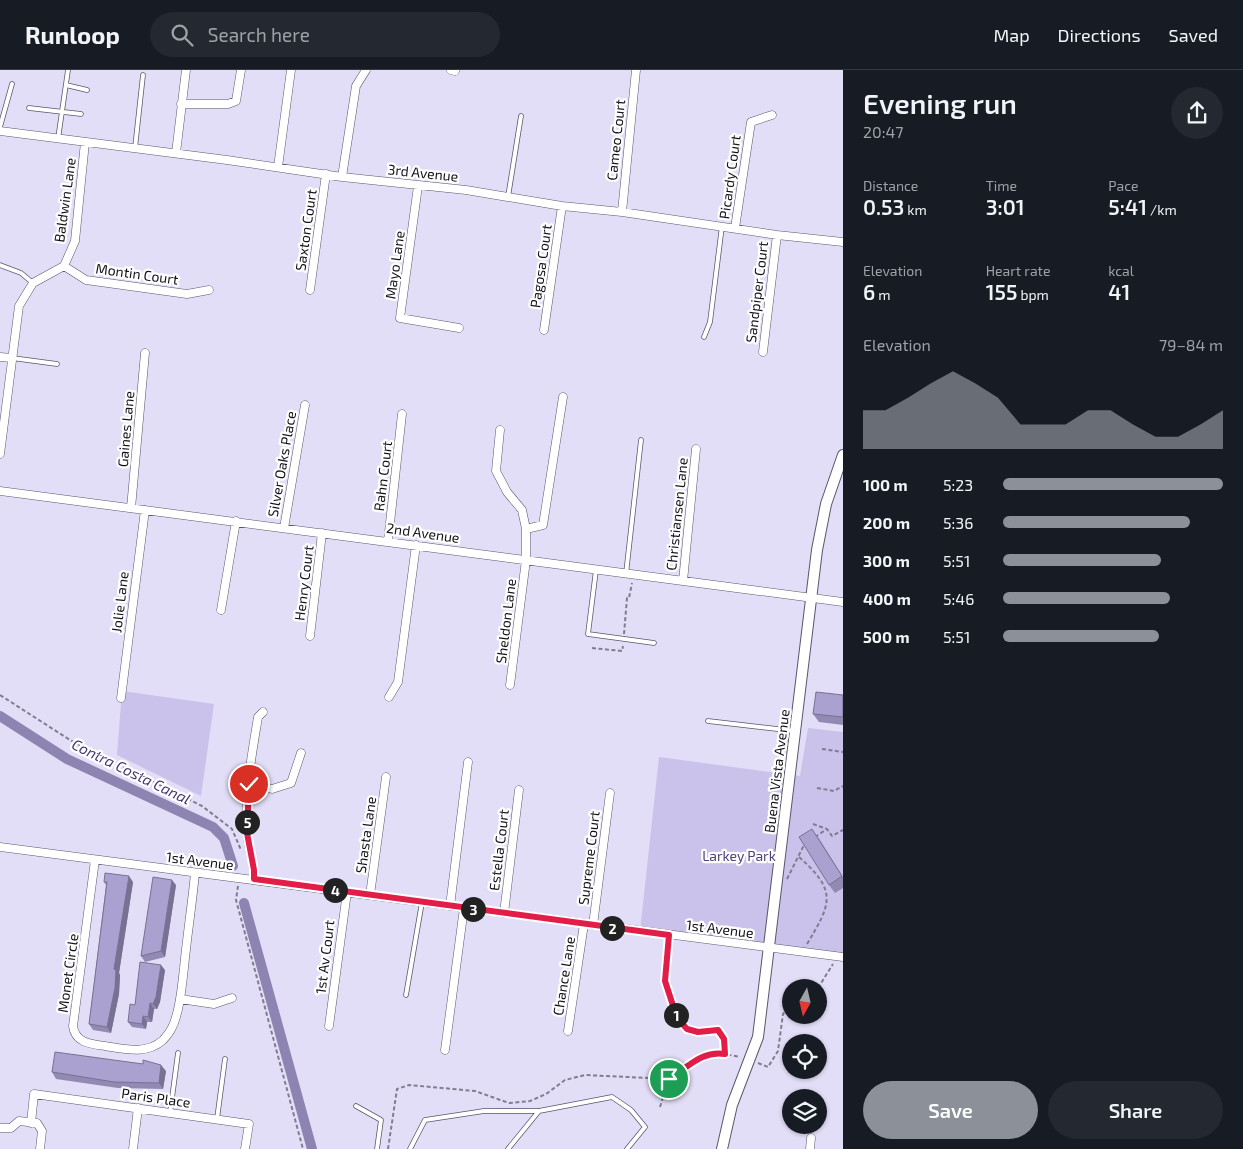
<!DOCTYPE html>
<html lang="en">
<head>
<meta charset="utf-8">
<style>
  body { margin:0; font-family:"Exo 2",sans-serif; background:#242831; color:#f1f3f6; height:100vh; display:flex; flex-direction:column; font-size:19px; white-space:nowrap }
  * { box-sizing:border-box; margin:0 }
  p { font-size:16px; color:#9ea1a6 }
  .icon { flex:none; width:28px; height:28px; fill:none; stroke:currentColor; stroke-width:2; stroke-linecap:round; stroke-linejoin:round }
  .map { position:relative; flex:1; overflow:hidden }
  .panel { display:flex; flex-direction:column; background:#171b24; width:400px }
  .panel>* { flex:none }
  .needle { width:32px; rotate:188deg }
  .tools { position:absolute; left:782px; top:909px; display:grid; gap:10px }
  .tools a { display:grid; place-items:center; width:45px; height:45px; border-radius:50%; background:#171b24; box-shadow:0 1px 4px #0004; font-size:25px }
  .pin { position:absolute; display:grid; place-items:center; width:42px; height:42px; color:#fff; margin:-21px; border:2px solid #fff; border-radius:50%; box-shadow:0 1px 5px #0007 }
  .km { position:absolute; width:25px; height:25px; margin:-12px; border-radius:50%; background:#222; color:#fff; font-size:14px; line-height:25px; text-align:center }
  .round { display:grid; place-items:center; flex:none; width:52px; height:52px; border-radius:26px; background:#242831 }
  .headline { display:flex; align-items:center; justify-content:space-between; height:85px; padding:0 20px }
  h1 { font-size:28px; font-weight:600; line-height:38px }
  .figures { display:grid; grid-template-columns:repeat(3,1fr); gap:8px; height:85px; padding:5px 20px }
  .figures div { display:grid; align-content:center }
  .figures b { font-size:21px; font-weight:600 }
  .figures small { font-size:14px; font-weight:400 }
  .figures p { font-size:14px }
  .chart { height:140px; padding:10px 20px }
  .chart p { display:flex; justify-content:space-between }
  .chart svg { width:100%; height:90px; margin-top:5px; fill:#8c9099; opacity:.7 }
  .action { display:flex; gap:10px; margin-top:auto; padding:10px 20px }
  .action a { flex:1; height:58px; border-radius:30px; background:#8c9099; color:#fff; font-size:20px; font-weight:600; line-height:58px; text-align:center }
  .action a+a { background:#242831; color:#f1f3f6 }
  ul { padding:0 20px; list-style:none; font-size:16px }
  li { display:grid; grid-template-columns:80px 60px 1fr; align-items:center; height:38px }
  li i { height:12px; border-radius:6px; background:#8c9099 }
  header { display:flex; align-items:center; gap:30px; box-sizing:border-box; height:70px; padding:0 25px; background:#171b24; border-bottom:1px solid #363941 }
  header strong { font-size:24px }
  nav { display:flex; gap:28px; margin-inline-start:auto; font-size:18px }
  .search { width:350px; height:45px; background:#242831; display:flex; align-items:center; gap:12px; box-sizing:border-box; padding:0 18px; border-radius:28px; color:#9ea1a6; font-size:19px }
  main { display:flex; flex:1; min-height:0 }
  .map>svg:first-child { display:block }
  .green { fill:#cac2ea }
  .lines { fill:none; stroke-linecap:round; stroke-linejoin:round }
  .canal { stroke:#8e84b1; stroke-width:10 }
  .service-casing { stroke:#5a566b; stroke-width:5.5 }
  .minor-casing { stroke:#5a566b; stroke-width:9 }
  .tertiary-casing { stroke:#5a566b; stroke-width:12 }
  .path { stroke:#817d8f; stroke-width:2; stroke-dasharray:4 2.5; stroke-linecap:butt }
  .service { stroke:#fff; stroke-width:4 }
  .minor { stroke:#fff; stroke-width:8 }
  .tertiary { stroke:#fff; stroke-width:10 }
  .wall { fill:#938ab3 }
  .shaded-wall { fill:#787192 }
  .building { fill:#aba1d0; stroke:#787192 }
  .route-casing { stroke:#fff; stroke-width:10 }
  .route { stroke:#e11d48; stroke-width:6 }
  .labels { text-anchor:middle; stroke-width:4.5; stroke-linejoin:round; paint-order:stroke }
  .street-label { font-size:14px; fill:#121019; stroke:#fff }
  .park-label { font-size:14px; fill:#50407b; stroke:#fff }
  .water-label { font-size:15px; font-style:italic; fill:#46356f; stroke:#fff }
</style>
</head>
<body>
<header>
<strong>Runloop</strong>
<div class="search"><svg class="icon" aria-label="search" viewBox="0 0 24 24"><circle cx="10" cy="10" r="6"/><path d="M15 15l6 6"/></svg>Search here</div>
<nav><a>Map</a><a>Directions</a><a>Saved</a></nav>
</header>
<main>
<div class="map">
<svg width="843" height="1079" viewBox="0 0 843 1079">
  <rect width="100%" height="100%" fill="#e3def7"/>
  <path class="green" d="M122,621L214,634L201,726L117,685Z
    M808,658L843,662V887L640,861L659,687L800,706Z"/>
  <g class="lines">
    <path class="canal" d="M0,646L67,689L213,757L224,768L233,796
      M244,833L312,1079"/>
    <g class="service-casing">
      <path id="service" d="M66,15L87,20
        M29,38L81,44
        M0,57L12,14
        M58,69L68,0
        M135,78L143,5
        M508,127L521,46
        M0,195L21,203L33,213
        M704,267L710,252L722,156
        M12,288L57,294
        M596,500L588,564L654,573
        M626,504L641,370
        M708,651L795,661
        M406,925L422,832
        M356,1036L381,1050L377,1079
        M170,1043L178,983
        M217,1049L225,989
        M410,1079L425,1050L484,1041H539L612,1027L631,1040L645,1057L627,1079
        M508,1079L539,1041"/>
    </g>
    <g class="minor-casing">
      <path id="minor" d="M451,0L455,1
        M181,34H228L236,31L241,0
        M0,61L227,90L342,107L466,120L562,136L622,142L777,165L843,172
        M176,83L186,0
        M278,97L291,0
        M342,107L356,16L366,0
        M418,116L400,248L459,258
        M622,142L636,0
        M735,158L751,52L772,45
        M64,196L86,210L187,224L209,220
        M310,220L326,104
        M544,260L562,136
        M763,282L777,165
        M0,287L12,288
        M500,360L496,401L507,422L522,440L526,459V490L510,615
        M0,384L19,236L33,213L64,196L75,171L85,72
        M0,421L843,532
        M131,438L145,283
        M284,458L305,335
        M526,459L543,455L563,327
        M388,471L402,344
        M683,511L696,379
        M221,540L236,451
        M310,566L322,463
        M389,627L398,612L416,475
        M121,628L145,440
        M249,713L272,719L291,713L301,683
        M0,777L843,887
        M95,790L73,956C75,973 91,974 105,976C124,979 147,985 163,970C169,964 174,955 176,947C181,931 182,914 184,898C187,866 192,835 195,803
        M254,809C255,793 248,779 247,763C244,725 252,684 258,647L263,642
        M370,825L386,707
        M450,836L468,692
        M504,843L519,720
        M593,855L610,723
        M180,929L214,934L232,928
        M329,956L347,822
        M568,961L584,854
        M445,980L464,838
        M31,1053L34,1024L249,1054L245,1079
        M0,1058H11L19,1051L37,1053L42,1061L40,1079
        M133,1079L138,1038
        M810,1079L811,1068"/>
    </g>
    <g class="tertiary-casing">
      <path id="tertiary" d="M722,1079L732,1035L758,967L817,480L826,434L843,385"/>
    </g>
    <path class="path" d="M624,564L627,528H629L632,513
      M592,578L622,581L623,576
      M0,625L70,670L202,736L232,759L241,780
      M822,679L843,682
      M817,718L834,721L843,716
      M813,754L827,759
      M815,767L827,759L832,766L843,760
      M799,787C838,821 831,834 807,874
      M787,809L805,773
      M238,816L236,830L303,1079
      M669,871L665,911L677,948L687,959L698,962L719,960L724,969L725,984
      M818,918L833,894
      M758,993L768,997L778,981L783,944L791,934
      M660,1037L668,1010
      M388,1079L397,1019L409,1015L475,1021L509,1033L530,1031L546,1024L565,1010L585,1005L669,1009L686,999L699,986L719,983L740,987"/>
    <use href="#service" class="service"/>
    <use href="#minor" class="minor"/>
    <use href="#tertiary" class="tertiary"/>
  </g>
  <path class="wall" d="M843,625V655L819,652L813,644Z
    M818,767L843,807V818L835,823L829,815Z
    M104,812H133L119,903L120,905L119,924L111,963L93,960L89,954L106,815Z
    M176,815L165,887L145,892L141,886Z
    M165,900L160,932L157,939H154L152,952H147L146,959L132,957L128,952L135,935Z
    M166,1001L163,1019L118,1018L56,1009L52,1002Z"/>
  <path class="shaded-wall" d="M129,806L133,812L119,903L120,905L119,924L111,963L107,957L114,899Z
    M172,810L176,815L165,887L161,881Z
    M161,895L165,900L160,932L157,939L153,934Z
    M150,933L154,939L152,952L148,947Z
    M143,946L147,952L146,959L142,954Z
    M161,995L166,1001L163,1019L159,1013Z"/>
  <path class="building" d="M816,622L843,625V647L813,644Z
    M812,759L842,806L829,815L799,767Z
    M105,803L129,806L114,899L116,900L115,918L107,957L89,954L107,812H104Z
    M153,807L172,810L161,881L141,886Z
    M140,892L161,895L156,927L153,934L150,933L148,947L143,946L142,954L128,952L130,934L135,935Z
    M55,982L143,994V990L161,995L159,1013L114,1012L52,1002Z"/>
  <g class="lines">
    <g class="route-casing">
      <path id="route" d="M249,714L247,763L254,800V809L669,865L665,911L677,948L687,959L698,962L718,960L724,969L725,984C702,980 687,998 669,1009"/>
    </g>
    <use href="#route" class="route"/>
  </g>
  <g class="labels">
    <g class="street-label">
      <text transform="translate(616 70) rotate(-84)" y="5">Cameo Court</text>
      <text transform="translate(423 103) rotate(6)" y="5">3rd Avenue</text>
      <text transform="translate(730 107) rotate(-82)" y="5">Picardy Court</text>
      <text transform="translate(65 130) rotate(-82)" y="5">Baldwin Lane</text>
      <text transform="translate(306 160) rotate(-82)" y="5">Saxton Court</text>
      <text transform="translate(395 195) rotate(-82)" y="5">Mayo Lane</text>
      <text transform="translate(541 196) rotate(-82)" y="5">Pagosa Court</text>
      <text transform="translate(137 204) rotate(8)" y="5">Montin Court</text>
      <text transform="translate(757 222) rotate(-83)" y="5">Sandpiper Court</text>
      <text transform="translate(126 359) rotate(-85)" y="5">Gaines Lane</text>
      <text transform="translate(282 394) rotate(-80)" y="5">Silver Oaks Place</text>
      <text transform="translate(383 406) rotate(-83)" y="5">Rahn Court</text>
      <text transform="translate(677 444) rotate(-84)" y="5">Christiansen Lane</text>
      <text transform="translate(423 463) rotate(8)" y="5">2nd Avenue</text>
      <text transform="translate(304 513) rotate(-83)" y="5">Henry Court</text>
      <text transform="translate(120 532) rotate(-83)" y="5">Jolie Lane</text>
      <text transform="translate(506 551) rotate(-83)" y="5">Sheldon Lane</text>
      <text transform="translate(777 701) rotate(-83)" y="5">Buena Vista Avenue</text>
      <text transform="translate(366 765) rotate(-82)" y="5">Shasta Lane</text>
      <text transform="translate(499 780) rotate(-83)" y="5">Estella Court</text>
      <text transform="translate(589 788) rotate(-83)" y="5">Supreme Court</text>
      <text transform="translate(200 791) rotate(7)" y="5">1st Avenue</text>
      <text transform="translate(720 859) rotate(7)" y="5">1st Avenue</text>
      <text transform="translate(325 887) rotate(-83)" y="5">1st Av Court</text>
      <text transform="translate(68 903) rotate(-82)" y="5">Monet Circle</text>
      <text transform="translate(564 906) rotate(-81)" y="5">Chance Lane</text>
      <text transform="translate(156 1028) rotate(8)" y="5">Paris Place</text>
    </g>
    <g class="park-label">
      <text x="739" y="791">Larkey Park</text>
    </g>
    <g class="water-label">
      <text transform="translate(131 702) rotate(26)" y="5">Contra Costa Canal</text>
    </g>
  </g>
</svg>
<div class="tools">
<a><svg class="needle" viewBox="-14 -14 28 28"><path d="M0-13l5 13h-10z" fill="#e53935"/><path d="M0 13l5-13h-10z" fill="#9ea1a6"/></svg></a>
<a><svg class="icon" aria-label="locate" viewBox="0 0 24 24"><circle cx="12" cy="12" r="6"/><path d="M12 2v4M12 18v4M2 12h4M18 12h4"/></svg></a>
<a><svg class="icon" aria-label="layers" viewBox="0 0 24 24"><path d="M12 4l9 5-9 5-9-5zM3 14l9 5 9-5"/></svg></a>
</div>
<div class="pin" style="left:669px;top:1009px;background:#1e9e55"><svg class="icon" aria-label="arrive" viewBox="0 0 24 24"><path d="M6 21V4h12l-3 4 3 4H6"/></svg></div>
<div class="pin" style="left:249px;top:714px;background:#d93025"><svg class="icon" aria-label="check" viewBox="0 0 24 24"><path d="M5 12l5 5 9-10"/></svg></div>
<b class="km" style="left:676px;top:945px">1</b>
<b class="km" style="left:612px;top:858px">2</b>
<b class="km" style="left:473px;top:839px">3</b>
<b class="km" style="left:335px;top:820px">4</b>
<b class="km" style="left:247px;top:752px">5</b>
</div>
<section class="panel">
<div class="headline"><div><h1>Evening run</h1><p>20:47</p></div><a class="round"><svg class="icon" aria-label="share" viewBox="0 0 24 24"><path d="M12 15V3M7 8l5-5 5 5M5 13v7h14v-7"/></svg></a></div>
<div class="figures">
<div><p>Distance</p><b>0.53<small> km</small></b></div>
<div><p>Time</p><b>3:01</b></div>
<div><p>Pace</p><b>5:41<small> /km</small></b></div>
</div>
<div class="figures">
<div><p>Elevation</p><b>6<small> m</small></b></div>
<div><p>Heart rate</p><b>155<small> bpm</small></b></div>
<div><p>kcal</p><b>41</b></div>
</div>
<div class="chart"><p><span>Elevation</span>79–84 m</p>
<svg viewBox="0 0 160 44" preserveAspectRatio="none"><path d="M0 44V25L10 25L20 19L30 12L40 6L50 12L60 19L70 32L80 32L90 32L100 25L110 25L120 32L130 38L140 38L150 32L160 25V44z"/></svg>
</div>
<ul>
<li><b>100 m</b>5:23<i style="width:100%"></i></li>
<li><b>200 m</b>5:36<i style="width:85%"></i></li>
<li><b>300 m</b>5:51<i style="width:72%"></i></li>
<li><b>400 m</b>5:46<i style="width:76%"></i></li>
<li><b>500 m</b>5:51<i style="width:71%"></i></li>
</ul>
<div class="action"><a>Save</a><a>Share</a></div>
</section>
</main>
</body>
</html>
